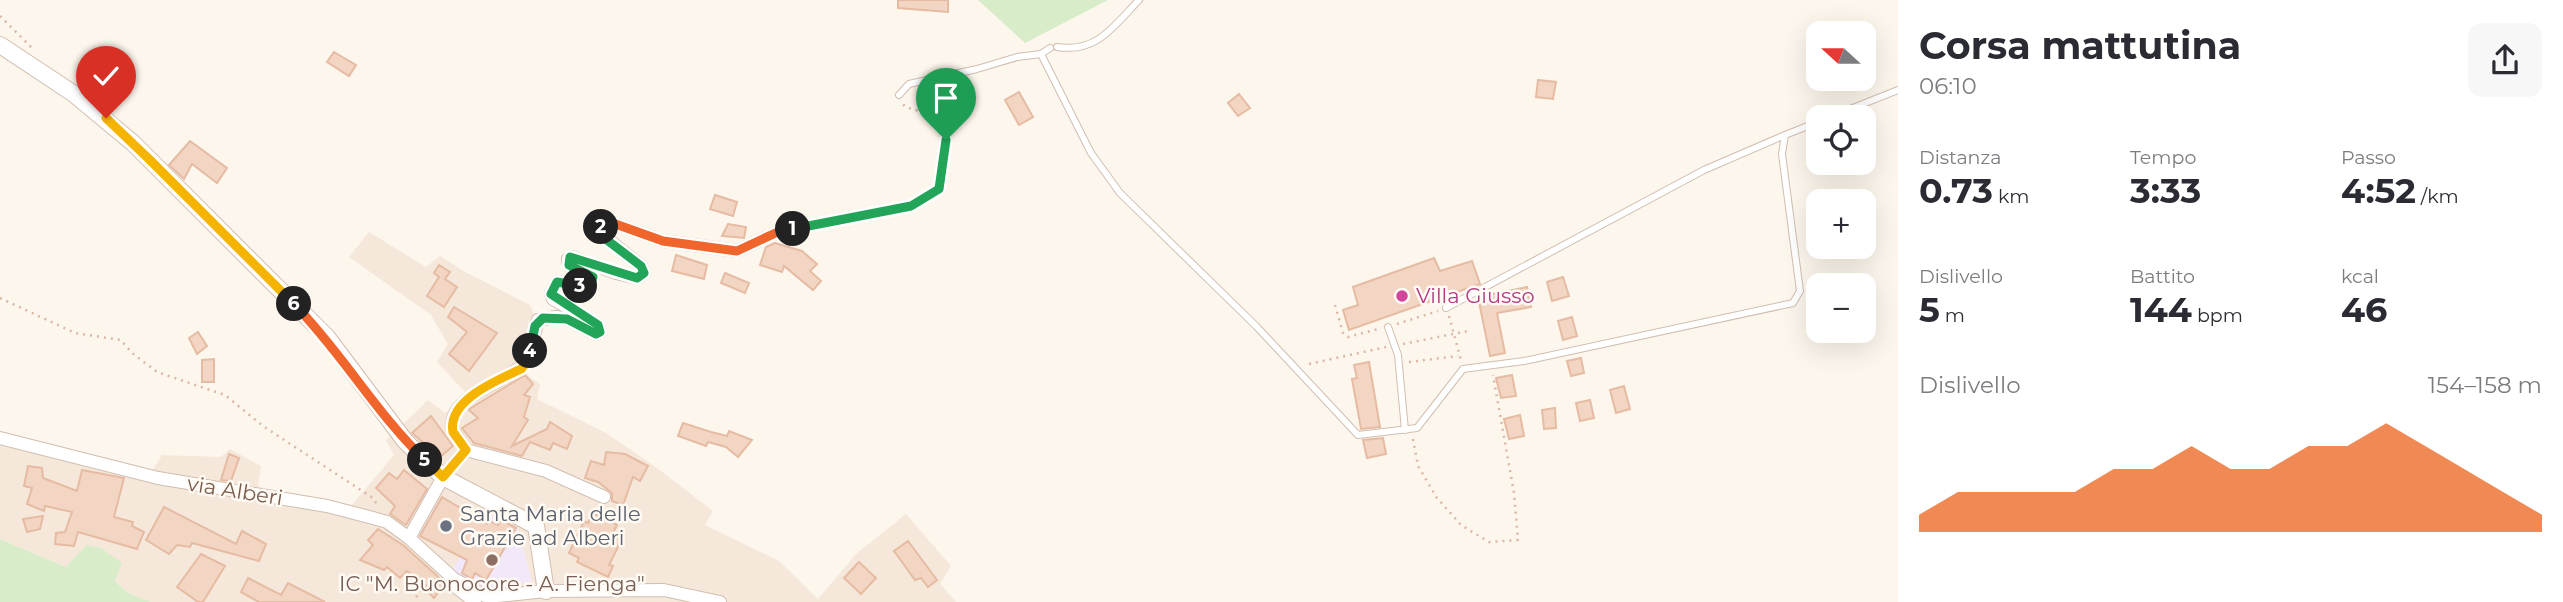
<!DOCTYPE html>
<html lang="it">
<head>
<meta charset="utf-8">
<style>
  body { margin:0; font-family:Montserrat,sans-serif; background:#f7f7f7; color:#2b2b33; height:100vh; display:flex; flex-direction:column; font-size:26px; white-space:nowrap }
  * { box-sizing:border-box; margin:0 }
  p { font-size:23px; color:#7c7c81 }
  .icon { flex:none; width:38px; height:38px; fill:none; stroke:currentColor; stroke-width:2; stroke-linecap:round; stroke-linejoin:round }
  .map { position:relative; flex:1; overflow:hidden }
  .details { display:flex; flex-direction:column; background:#fff; width:665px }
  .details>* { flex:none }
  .needle { width:46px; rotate:291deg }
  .fabs { position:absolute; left:1806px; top:21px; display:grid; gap:14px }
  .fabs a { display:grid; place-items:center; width:70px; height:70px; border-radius:14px; background:#fff; box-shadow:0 7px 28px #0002; font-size:35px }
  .pin { position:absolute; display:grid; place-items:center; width:60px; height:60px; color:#fff; margin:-72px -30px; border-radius:50% 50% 50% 0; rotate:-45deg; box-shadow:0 0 7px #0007 }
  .pin .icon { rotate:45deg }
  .km { position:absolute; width:35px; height:35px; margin:-18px; border-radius:50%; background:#222; color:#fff; font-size:19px; line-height:35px; text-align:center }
  .round { display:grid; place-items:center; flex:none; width:74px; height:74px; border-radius:14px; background:#f7f7f7 }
  .head { display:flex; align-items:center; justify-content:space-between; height:119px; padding:0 21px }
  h1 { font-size:38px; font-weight:700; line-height:52px }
  .stats { display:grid; grid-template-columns:repeat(3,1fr); gap:10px; height:119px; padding:7px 21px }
  .stats div { display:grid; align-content:center }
  .stats b { font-size:35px; font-weight:700 }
  .stats small { font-size:19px; font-weight:400 }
  .stats p { font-size:19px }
  .chart { height:196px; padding:14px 21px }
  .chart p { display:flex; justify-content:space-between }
  .chart svg { width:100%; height:126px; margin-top:7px; fill:#ea580c; opacity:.7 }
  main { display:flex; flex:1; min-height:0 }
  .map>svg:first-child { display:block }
  .residential { fill:#f5e8da }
  .education { fill:#f3e8fa }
  .green { fill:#d8ecc9 }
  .building { fill:#f3d5c3; stroke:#e6bba3; stroke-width:2 }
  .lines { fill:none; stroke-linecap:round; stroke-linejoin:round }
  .service-casing { stroke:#d1beb0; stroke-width:8 }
  .minor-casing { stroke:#d1beb0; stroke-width:14 }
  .tertiary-casing { stroke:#d1beb0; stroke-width:18 }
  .path { stroke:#d9b8a5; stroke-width:2.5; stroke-dasharray:2 5; stroke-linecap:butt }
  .service { stroke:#fff; stroke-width:6 }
  .minor { stroke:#fff; stroke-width:12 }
  .tertiary { stroke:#fff; stroke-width:16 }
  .split-1-casing { stroke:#fff; stroke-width:14 }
  .split-2-casing { stroke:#fff; stroke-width:14 }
  .split-3-casing { stroke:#fff; stroke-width:14 }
  .split-4-casing { stroke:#fff; stroke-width:14 }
  .split-5-casing { stroke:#fff; stroke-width:14 }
  .split-6-casing { stroke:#fff; stroke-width:14 }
  .split-7-casing { stroke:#fff; stroke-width:14 }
  .split-8-casing { stroke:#fff; stroke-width:14 }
  .split-1 { stroke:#22a559; stroke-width:9 }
  .split-2 { stroke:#f0652b; stroke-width:9 }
  .split-3 { stroke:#22a559; stroke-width:9 }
  .split-4 { stroke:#22a559; stroke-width:9 }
  .split-5 { stroke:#f5b400; stroke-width:9 }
  .split-6 { stroke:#f0652b; stroke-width:9 }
  .split-7 { stroke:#f5b400; stroke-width:9 }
  .split-8 { stroke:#f5b400; stroke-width:9 }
  .hotel-dot { fill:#d1479c; stroke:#fffaf3; stroke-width:2.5 }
  .worship-dot { fill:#6b7280; stroke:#fffaf3; stroke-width:2.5 }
  .education-dot { fill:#8d6e63; stroke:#fffaf3; stroke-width:2.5 }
  .labels { text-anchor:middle; stroke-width:5; stroke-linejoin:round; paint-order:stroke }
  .hotel-label { font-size:21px; fill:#b23c85; stroke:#fffaf3; text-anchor:start }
  .street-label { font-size:21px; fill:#7a5c4d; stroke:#fffaf3 }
  .worship-label { font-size:21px; fill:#5b616d; stroke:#fffaf3; text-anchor:start }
  .education-label { font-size:21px; fill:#785e54; stroke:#fffaf3 }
</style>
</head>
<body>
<main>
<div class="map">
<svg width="1898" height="602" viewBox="0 0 1898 602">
  <rect width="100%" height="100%" fill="#fdf6ec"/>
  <path class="residential" d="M369,232L426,267L440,256L465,272L530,305L535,317L523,372L540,384L537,399L606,433L653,465L713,511L705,525L779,561L818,599L856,554L906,514L951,566L940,584L956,602H151L128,593L115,580L122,563L86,545L66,567L0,539V432L19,440L152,471L162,455L221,457L230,449L261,466L258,487L352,505L394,455L386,440L428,400L445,413L466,393L437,362L448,344L431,315L349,257Z"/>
  <path class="education" d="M485,511L518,529L532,581L485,591L451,573Z"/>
  <path class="green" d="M978,0H1108L1025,43Z
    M0,539L66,567L86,545L101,548L122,563L115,581L128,593L151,602H0Z"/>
  <path class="building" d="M898,0H948V12L898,8Z
    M334,52L356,65L349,76L327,62Z
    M1538,80L1556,82L1553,99L1536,97Z
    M1019,92L1033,117L1019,125L1005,100Z
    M1239,94L1250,108L1238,116L1228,103Z
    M190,141L227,168L217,183L192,164L184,179L169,165Z
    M715,195L737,202L733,216L710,209Z
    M728,224L746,227L744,238L722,236Z
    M775,243L802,251L817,264L810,271L821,281L813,290L784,266L782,272L760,265L766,247Z
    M676,255L707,265L704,279L672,271Z
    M1434,258L1440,271L1472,261L1480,284L1349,330L1343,310L1358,305L1353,287Z
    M439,265L450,272L445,279L457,287L444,307L427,296L439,277L434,273Z
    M725,273L749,283L745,293L721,283Z
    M1563,277L1569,296L1552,301L1547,282Z
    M1527,287L1531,307L1497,313L1505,353L1490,356L1478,297Z
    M454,307L497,333L469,371L449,354L467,332L448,317Z
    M1572,317L1577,336L1563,340L1558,321Z
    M198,332L207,346L197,354L189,338Z
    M1581,358L1584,373L1571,376L1567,361Z
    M214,359V382H202V360Z
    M1369,362L1380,427L1361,429L1352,379L1357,378L1354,365Z
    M525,375L533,384L524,395L530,397L524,417L528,420L512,446L547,429L550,422L572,436L567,449L553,443L550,450L530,442L522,456L474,443L462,428L478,418L469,410L471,408Z
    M1512,375L1516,396L1501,398L1496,378Z
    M1624,386L1630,409L1616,413L1610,390Z
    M1590,400L1594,418L1580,421L1576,403Z
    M1555,408L1556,428L1544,429L1542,410Z
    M1520,415L1524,436L1509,439L1504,419Z
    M431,416L453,446L440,457L412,433Z
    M683,423L711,432L727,436L729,431L752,440L738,457L726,447L708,442L706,446L678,436Z
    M1383,438L1386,454L1367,458L1363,440Z
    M606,452L625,454L648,466L640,481L633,477L623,505L612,501V493L598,482L585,478L591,461L604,465Z
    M229,454L239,458L231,481L221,480Z
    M28,466L42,468L43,478L77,491L82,470L124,478L114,517L133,522L132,526L144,532L137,549L78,532L74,546L55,544L56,533L65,532L72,512L45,506L44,511L27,504L32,488L24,486Z
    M404,470L427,489L406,525L390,514L395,506L376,488L389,473L397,479Z
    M442,497L487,524L489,521L498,525L501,520L516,528L486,580L475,573L472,579L462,573L467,560L420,536Z
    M164,507L236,544L242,531L266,544L259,561L192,543L190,547L177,545L169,554L146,540Z
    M593,513L617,525L612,535L622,539L609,565L613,566L608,577L577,562L579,558L569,553L584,521L588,523Z
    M43,516L40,529L27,532L23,519Z
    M378,529L403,545L445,583L434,598L425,589L427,587L407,571L400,578L387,567L384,570L360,560L373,545L368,540Z
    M908,541L937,580L928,587L921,578L915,580L894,551Z
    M201,554L225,566L203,602H198L177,587Z
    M859,562L876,578L861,594L844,578Z
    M248,578L281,595L288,583L325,602H259L241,592Z"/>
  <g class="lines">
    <g class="service-casing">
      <path id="service" d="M1057,47C1097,53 1113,27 1139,0
        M1041,54L1091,153L1120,193L1256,326L1358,435L1417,428L1463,369L1524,361L1793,303L1800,291L1782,154L1785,135L1818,122
        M899,95L909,84L977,69L1017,57L1041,54L1050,48
        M1830,117L1898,90
        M1446,308L1704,170L1785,135
        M1388,327L1398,355L1405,430"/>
    </g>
    <g class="minor-casing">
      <path id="minor" d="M0,438L158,478L327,506L373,518L387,522L409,538L453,578L456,587L475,602
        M466,450L453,431C446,395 508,382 527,362L538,320L556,317L567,319L596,334L600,332L598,325L553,299L551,294L557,282L584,287L591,285L593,277L569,265L568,259L572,257L616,273L637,278L644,273L641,266L601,234L602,225L607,221L663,241L737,251L782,230L802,229
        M409,538L443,477L466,450L546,471L604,497
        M456,580L487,597L546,591L664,590L720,602"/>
    </g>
    <g class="tertiary-casing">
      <path id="tertiary" d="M0,45L74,94L133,143L327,337L405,441L443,477L536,526L546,591"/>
    </g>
    <path class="path" d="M0,16L31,47
      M816,226L911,206L939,189C950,142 958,120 905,107L902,102
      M0,298L75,333L121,340L132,353L157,372L225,395L263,426L373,498L378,506
      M1335,305L1343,333L1348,337L1378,329
      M1449,316L1461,360
      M1397,324L1438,311
      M1403,344L1468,331
      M1409,362L1458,356
      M1309,364L1386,347
      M1413,439L1418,466L1437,498L1461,525L1489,542L1518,540L1514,493L1493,375
      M416,597L432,578"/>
    <use href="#service" class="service"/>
    <use href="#minor" class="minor"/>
    <use href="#tertiary" class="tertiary"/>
  </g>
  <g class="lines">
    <g class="split-1-casing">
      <path id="split-1" d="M793,229L911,206L939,189L946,140"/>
    </g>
    <g class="split-2-casing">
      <path id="split-2" d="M601,227L607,221L663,241L737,251L782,230L793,229"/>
    </g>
    <g class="split-3-casing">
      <path id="split-3" d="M580,286L591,285L593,277L569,265L570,257L637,278L644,273L641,266L603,237L601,227"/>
    </g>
    <g class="split-4-casing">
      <path id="split-4" d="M530,351L535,326L543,318L567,319L596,334L600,332L598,325L551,294L557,282L580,286"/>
    </g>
    <g class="split-5-casing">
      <path id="split-5" d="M425,460L443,477L466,450L453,432C447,400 498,380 521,369L527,362L530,351"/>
    </g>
    <g class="split-6-casing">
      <path id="split-6" d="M294,304C342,353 376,413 425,460"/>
    </g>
    <g class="split-7-casing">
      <path id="split-7" d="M151,161L294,304"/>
    </g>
    <g class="split-8-casing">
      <path id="split-8" d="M106,118L151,161"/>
    </g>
    <use href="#split-1" class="split-1"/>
    <use href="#split-2" class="split-2"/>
    <use href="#split-3" class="split-3"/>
    <use href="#split-4" class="split-4"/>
    <use href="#split-5" class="split-5"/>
    <use href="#split-6" class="split-6"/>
    <use href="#split-7" class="split-7"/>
    <use href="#split-8" class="split-8"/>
  </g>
  <circle class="hotel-dot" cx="1402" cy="296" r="7"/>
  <circle class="worship-dot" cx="446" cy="526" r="7"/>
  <circle class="education-dot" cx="492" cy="560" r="7"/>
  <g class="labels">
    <g class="hotel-label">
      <text x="1416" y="303">Villa Giusso</text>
    </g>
    <g class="street-label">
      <text transform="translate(235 491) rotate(9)" y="7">via Alberi</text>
    </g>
    <g class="worship-label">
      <text x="460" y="521">Santa Maria delle<tspan x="460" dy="24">Grazie ad Alberi</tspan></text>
    </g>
    <g class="education-label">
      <text x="492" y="591">IC "M. Buonocore - A. Fienga"</text>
    </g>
  </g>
</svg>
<div class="fabs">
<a><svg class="needle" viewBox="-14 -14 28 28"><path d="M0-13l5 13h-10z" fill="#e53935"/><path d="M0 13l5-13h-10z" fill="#7c7c81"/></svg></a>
<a><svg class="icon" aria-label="locate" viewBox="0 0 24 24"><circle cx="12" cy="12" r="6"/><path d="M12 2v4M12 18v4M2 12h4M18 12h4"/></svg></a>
<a>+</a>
<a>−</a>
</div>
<div class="pin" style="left:946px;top:140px;background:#1e9e55"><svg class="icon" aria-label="arrive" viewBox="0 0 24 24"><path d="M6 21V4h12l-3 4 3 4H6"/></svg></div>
<div class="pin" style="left:106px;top:118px;background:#d93025"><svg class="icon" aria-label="check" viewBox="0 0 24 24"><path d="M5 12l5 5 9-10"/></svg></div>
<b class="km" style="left:793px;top:229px">1</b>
<b class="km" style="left:601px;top:227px">2</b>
<b class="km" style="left:580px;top:286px">3</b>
<b class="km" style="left:530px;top:351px">4</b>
<b class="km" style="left:425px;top:460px">5</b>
<b class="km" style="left:294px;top:304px">6</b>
</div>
<section class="details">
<div class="head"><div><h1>Corsa mattutina</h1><p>06:10</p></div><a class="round"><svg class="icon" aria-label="share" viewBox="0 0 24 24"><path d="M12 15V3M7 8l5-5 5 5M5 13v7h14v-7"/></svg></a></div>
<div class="stats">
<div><p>Distanza</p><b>0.73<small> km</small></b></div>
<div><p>Tempo</p><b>3:33</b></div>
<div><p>Passo</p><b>4:52<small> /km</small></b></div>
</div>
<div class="stats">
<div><p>Dislivello</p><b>5<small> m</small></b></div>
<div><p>Battito</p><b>144<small> bpm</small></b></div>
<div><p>kcal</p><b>46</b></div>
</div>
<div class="chart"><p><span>Dislivello</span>154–158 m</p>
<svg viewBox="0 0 160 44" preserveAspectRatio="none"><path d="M0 44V38L10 30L20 30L30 30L40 30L50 22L60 22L70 14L80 22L90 22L100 14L110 14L120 6L130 14L140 22L150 30L160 38V44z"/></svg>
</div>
</section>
</main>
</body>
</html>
